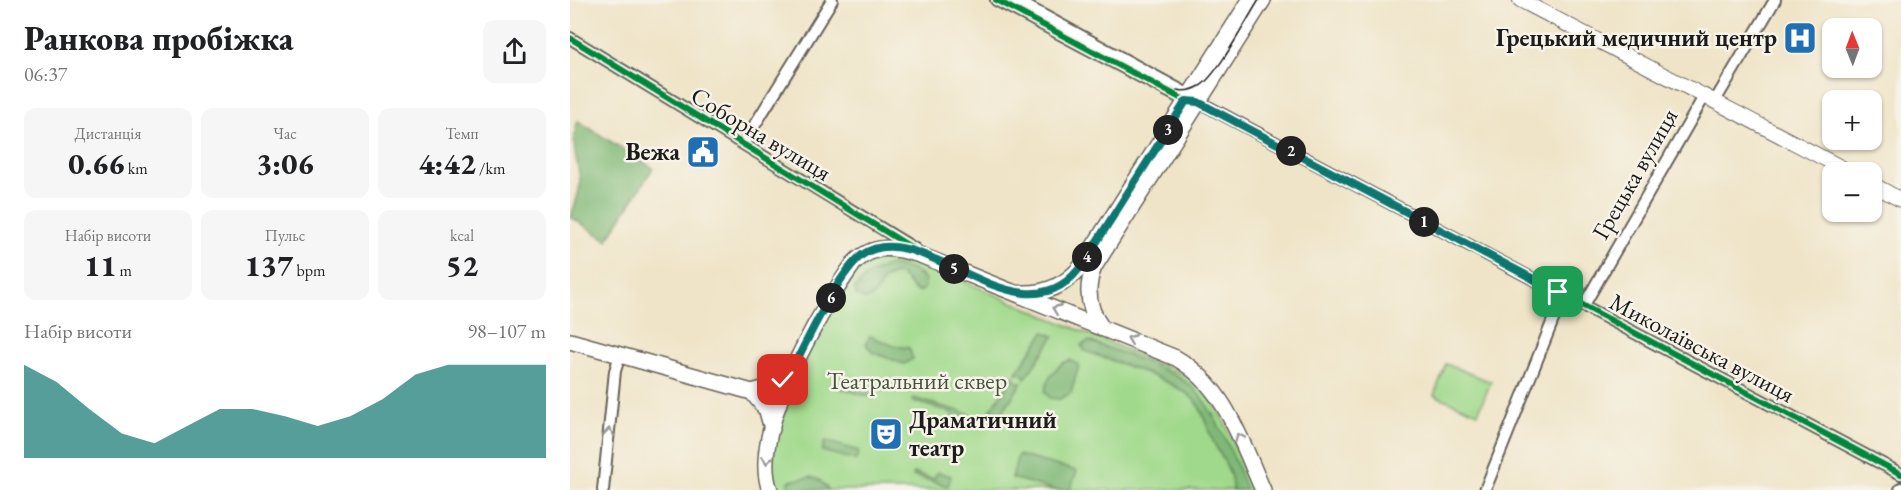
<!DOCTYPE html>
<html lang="uk">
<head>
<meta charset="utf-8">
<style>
  body { margin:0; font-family:"EB Garamond",serif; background:#f6f6f6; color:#202124; height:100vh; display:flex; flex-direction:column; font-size:22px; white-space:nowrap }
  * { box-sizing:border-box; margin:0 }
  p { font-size:20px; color:#757577 }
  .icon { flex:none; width:33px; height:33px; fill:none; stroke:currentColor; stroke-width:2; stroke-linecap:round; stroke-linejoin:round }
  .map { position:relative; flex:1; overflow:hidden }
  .side { display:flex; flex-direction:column; background:#fff; width:570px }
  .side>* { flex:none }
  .needle { width:39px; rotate:359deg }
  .buttons { position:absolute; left:1252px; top:18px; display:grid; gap:12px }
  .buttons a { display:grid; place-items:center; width:60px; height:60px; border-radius:12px; background:#fff; box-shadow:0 2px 4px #0004; font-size:30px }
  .pin { position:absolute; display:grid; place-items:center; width:51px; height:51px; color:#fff; margin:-26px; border-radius:12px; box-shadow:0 3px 9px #0006 }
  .km { position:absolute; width:30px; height:30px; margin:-15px; border-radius:50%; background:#222; color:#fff; font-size:16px; line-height:30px; text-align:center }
  .round { display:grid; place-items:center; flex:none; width:63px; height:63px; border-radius:12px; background:#f6f6f6 }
  .headline { display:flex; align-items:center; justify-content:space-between; height:102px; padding:0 24px }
  h1 { font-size:33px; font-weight:800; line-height:45px }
  .figures { display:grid; grid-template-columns:repeat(3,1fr); gap:9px; height:102px; padding:6px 24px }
  .figures div { display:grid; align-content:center; border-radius:12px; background:#f6f6f6; text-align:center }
  .figures b { font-size:30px; font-weight:800 }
  .figures small { font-size:16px; font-weight:400 }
  .figures p { font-size:16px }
  .chart { height:168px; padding:12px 24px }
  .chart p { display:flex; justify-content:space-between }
  .chart svg { width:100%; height:108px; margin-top:6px; fill:#0f766e; opacity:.7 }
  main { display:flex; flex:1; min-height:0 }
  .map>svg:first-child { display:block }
  .green { fill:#a0d98b; stroke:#5e7a54; stroke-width:1.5 }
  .forest { fill:#80b977; stroke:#4e6a4a; stroke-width:1.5 }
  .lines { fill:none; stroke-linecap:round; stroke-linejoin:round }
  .minor-casing { stroke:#666258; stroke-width:14 }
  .tertiary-casing { stroke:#666258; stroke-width:16 }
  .secondary-casing { stroke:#666258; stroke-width:18 }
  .minor { stroke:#fff; stroke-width:10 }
  .tertiary { stroke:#fff; stroke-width:14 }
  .secondary { stroke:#fff; stroke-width:15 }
  .tram { stroke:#1c1c1c; stroke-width:1.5 }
  .cycleway-casing { stroke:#f7f3e8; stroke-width:10 }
  .cycleway { stroke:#00873e; stroke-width:6 }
  .oneway { stroke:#999 }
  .route-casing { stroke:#fff; stroke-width:12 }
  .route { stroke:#0f766e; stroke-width:8 }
  .labels { text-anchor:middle; stroke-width:5; stroke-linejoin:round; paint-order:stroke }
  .poi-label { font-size:24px; font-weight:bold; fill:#1c1c1c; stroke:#f7f3e8; text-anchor:end }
  .street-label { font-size:24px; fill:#1c1c1c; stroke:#f7f3e8 }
  .park-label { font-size:24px; fill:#44553d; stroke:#f7f3e8 }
</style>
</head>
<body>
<main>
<section class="side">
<div class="headline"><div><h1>Ранкова пробіжка</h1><p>06:37</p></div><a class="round"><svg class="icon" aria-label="share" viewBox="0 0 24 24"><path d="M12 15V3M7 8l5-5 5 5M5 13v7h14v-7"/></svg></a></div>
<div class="figures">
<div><p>Дистанція</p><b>0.66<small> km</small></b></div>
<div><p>Час</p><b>3:06</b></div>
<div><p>Темп</p><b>4:42<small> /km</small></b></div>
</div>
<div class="figures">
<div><p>Набір висоти</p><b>11<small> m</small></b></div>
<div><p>Пульс</p><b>137<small> bpm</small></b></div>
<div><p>kcal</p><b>52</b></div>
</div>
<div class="chart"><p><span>Набір висоти</span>98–107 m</p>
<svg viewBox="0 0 160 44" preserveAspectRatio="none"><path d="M0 44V6L10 13L20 24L30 34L40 38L50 31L60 24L70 24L80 27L90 31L100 27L110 20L120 10L130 6L140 6L150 6L160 6V44z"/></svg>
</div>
</section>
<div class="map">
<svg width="1331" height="490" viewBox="0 0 1331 490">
  <rect width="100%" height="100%" fill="#f7f3e8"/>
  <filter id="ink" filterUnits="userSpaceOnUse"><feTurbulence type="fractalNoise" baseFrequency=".0167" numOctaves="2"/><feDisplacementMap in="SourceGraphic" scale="12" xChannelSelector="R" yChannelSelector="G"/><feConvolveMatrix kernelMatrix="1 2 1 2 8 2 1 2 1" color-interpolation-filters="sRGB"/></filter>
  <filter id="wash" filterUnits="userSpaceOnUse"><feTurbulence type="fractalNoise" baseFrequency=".008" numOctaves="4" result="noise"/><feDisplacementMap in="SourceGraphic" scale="24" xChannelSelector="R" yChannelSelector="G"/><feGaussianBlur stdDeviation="1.35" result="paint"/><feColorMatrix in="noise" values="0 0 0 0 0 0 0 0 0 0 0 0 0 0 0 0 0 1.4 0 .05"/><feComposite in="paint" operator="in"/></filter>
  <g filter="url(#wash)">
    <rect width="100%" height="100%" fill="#efe4c7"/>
    <path class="green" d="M320,255L345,261L618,376C653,401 666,451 682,490H209C205,483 201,472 202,464C206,416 257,292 295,263C302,257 311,256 320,255Z
      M876,364L921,382L908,413L864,395Z"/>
    <path class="forest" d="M8,121L83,168L37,240L1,217C4,206 11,191 10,180C7,154 0,148 8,121Z
      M317,266C330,265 348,269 356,281L354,289L349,292C334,288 338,264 314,279C307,290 303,306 286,295L285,288L299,274Z
      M474,332L484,336L455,379L452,373H446Z
      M300,336L324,346L339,348L343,359L334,364L302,352L296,344Z
      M519,341C548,352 597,367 620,385C643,404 666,461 676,490H662C663,471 652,459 644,443C637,430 635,413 625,401C609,381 541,361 515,351L511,345Z
      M500,360L509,365L501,393L490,399L480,398L475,392C476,379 487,364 500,360Z
      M444,376L446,382H452L430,416L420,411Z
      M273,379L307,388L304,398L270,388Z
      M343,398L399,414L396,425L381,421L383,413L342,401Z
      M255,441L289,451L286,460L252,451Z
      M448,455L507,471L500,490H485L442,478Z
      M367,472L381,476L378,486L343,476L344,473L364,479Z
      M240,477L249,480L259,490H218L219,481Z"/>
  </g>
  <g filter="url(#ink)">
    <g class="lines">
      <g class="minor-casing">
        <path id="minor" d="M426,0L616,101L629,102L1331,474
          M445,0L625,98
          M0,38L345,249
          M1145,101L1205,0
          M173,144L262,0
          M1014,305L1135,95
          M33,490L45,371L50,355
          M915,490L993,295
          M1330,490L1331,488"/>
      </g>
      <g class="tertiary-casing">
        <path id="tertiary" d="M950,0L1280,172
          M1302,184L1331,200"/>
      </g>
      <g class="secondary-casing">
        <path id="secondary" d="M452,293C476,294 495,285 510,268L680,0
          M532,328C518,309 515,289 524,267L693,0
          M0,341L182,392L206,385L220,373
          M182,392L197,411L202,429
          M200,490C178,433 251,309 284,263C304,243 325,247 350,255L606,358C655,386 671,441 693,490"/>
      </g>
      <use href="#minor" class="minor"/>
      <use href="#tertiary" class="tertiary"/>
      <use href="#secondary" class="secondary"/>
      <path class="tram" d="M432,0L598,88C609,92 620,92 630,86C647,76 677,19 689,0"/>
      <g class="cycleway-casing">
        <path id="cycleway" d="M426,0L616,101L629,102L1331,474
          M0,38L362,260"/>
      </g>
      <use href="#cycleway" class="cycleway"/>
    </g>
    <defs><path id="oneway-chevron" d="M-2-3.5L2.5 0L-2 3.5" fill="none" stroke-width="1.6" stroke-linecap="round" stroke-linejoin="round" transform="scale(1.5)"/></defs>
    <g class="oneway">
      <use href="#oneway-chevron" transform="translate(486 309) rotate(-158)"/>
      <use href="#oneway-chevron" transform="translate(561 339) rotate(-158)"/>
      <use href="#oneway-chevron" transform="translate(39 432) rotate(-85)"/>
      <use href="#oneway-chevron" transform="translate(669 437) rotate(-115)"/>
      <use href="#oneway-chevron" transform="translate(197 460) rotate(96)"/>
    </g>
  </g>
  <g class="lines" filter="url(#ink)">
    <g class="route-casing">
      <path id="route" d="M213,380L220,373C236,344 267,274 292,255C351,212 454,353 514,262L616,101L628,102L988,292"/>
    </g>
    <use href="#route" class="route"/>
  </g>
  <defs>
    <g id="hospital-square" transform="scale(1.725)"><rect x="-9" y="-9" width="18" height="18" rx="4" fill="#1f6fb2" stroke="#f7f3e8"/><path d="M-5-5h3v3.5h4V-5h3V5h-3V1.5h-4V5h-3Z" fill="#fff"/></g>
    <g id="civic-square" transform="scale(1.725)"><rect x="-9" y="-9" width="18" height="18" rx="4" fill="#1f6fb2" stroke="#f7f3e8"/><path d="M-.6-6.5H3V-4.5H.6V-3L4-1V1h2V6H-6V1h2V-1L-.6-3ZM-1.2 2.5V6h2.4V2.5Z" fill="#fff"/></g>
    <g id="theatre-square" transform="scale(1.725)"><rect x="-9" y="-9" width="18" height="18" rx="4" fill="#1f6fb2" stroke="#f7f3e8"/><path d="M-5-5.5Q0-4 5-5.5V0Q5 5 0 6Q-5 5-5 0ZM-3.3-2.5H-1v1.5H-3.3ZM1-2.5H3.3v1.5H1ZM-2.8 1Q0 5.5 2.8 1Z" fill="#fff"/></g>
  </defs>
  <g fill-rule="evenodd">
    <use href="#hospital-square" x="1230" y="38"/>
    <use href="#civic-square" x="133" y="152"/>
    <use href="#theatre-square" x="316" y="434"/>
  </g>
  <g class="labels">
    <g class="poi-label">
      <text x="1207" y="46">Грецький медичний центр</text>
      <text x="110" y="160">Вежа</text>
      <text x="339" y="428" text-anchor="start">Драматичний<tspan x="339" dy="28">театр</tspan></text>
    </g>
    <g class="street-label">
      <text transform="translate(191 134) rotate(31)" y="8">Соборна вулиця</text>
      <text transform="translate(1065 174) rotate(-60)" y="8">Грецька вулиця</text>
      <text transform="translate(1132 348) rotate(28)" y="8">Миколаївська вулиця</text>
    </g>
    <g class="park-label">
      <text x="347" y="389">Театральний сквер</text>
    </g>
  </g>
</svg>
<div class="buttons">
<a><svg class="needle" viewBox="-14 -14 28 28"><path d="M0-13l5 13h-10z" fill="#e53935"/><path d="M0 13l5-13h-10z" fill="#757577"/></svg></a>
<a>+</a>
<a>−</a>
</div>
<div class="pin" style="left:988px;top:292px;background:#1e9e55"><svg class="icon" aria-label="arrive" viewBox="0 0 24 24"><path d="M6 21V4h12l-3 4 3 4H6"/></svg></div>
<div class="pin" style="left:213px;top:380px;background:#d93025"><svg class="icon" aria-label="check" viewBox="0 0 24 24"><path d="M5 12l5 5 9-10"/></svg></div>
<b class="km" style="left:854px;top:222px">1</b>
<b class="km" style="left:721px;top:151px">2</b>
<b class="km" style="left:598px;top:130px">3</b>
<b class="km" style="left:517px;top:257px">4</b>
<b class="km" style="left:384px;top:269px">5</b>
<b class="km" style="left:261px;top:298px">6</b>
</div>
</main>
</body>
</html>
